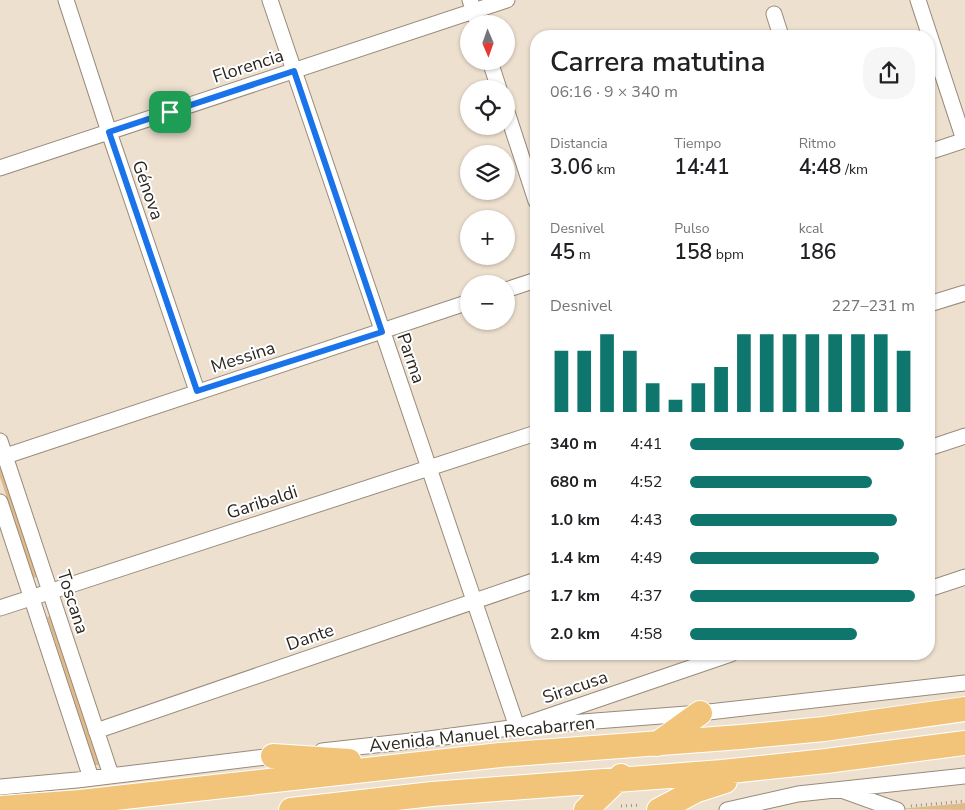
<!DOCTYPE html>
<html lang="es">
<head>
<meta charset="utf-8">
<style>
  body { margin:0; font-family:"Nunito Sans",sans-serif; background:#f6f6f6; color:#202124; height:100vh; display:flex; flex-direction:column; font-size:19px; white-space:nowrap }
  * { box-sizing:border-box; margin:0 }
  p { font-size:16px; color:#757577 }
  .icon { flex:none; width:28px; height:28px; fill:none; stroke:currentColor; stroke-width:2; stroke-linecap:round; stroke-linejoin:round }
  .map { position:relative; flex:1; overflow:hidden }
  .drawer { position:absolute; left:530px; top:30px; width:405px; height:630px; display:flex; flex-direction:column; background:#fff; border-radius:20px; box-shadow:0 1px 4px #0004 }
  .drawer>* { flex:none }
  .needle { width:32px; rotate:178deg }
  .tools { position:absolute; left:460px; top:15px; display:grid; gap:10px }
  .tools a { display:grid; place-items:center; width:55px; height:55px; border-radius:50%; background:#fff; box-shadow:0 1px 4px #0004; font-size:25px }
  .pin { position:absolute; display:grid; place-items:center; width:42px; height:42px; color:#fff; margin:-21px; border-radius:10px; box-shadow:0 2px 8px #0006 }
  .round { display:grid; place-items:center; flex:none; width:52px; height:52px; border-radius:20px; background:#f6f6f6 }
  .summary { display:flex; align-items:center; justify-content:space-between; height:85px; padding:0 20px }
  h1 { font-size:28px; font-weight:600; line-height:38px }
  .stats { display:grid; grid-template-columns:repeat(3,1fr); gap:8px; height:85px; padding:5px 20px }
  .stats div { display:grid; align-content:center }
  .stats b { font-size:21px; font-weight:600 }
  .stats small { font-size:14px; font-weight:400 }
  .stats p { font-size:14px }
  .chart { height:140px; padding:10px 20px }
  .chart p { display:flex; justify-content:space-between }
  .chart svg { width:100%; height:90px; margin-top:5px; stroke:#0f766e; stroke-width:6 }
  ul { padding:0 20px; list-style:none; font-size:16px }
  li { display:grid; grid-template-columns:80px 60px 1fr; align-items:center; height:38px }
  li i { height:12px; border-radius:6px; background:#0f766e }
  .map>svg:first-child { display:block }
  .green { fill:#e0ba8b }
  .lines { fill:none; stroke-linecap:round; stroke-linejoin:round }
  .street-casing { stroke:#988b7b; stroke-width:17 }
  .primary-casing { stroke:#fff; stroke-width:26 }
  .path { stroke:#9d9386; stroke-width:3; stroke-dasharray:1 4; stroke-linecap:butt }
  .street { stroke:#fff; stroke-width:15 }
  .primary { stroke:#f2c47a; stroke-width:24 }
  .route-casing { stroke:#fff; stroke-width:10 }
  .route { stroke:#1a73e8; stroke-width:6 }
  .labels { text-anchor:middle; stroke-width:4; stroke-linejoin:round; paint-order:stroke }
  .street-label { font-size:18px; fill:#2b261f; stroke:#fff }
</style>
</head>
<body>
<div class="map">
<svg width="965" height="810" viewBox="0 0 965 810">
  <rect width="100%" height="100%" fill="#eee0cf"/>
  <path class="green" d="M0,465L37,577L33,578L0,477Z
    M50,616L99,765H95L47,617Z
    M965,803V810L899,809Z"/>
  <g class="lines">
    <g class="street-casing">
      <path id="street" d="M66,0L109,132L197,391
        M270,0L517,727L731,654
        M470,0L478,24
        M918,0L964,140
        M774,14L781,36
        M490,61L499,89
        M506,109L536,201
        M929,152L965,140
        M0,168L507,0
        M506,290L536,280
        M929,304L965,293
        M0,441L111,775
        M929,448L965,436
        M0,458L469,302
        M0,502L91,778
        M929,589L965,577
        M0,608L536,433
        M96,731L536,580
        M322,751L429,739L517,727L700,713L965,683
        M0,787L77,780L282,755
        M844,791L897,810
        M727,810L798,794L965,776"/>
    </g>
    <g class="primary-casing">
      <path id="primary" d="M657,744L700,713
        M273,756L349,761
        M0,808L80,802L500,755L741,737L824,729L965,709
        M291,810L432,794L722,772L826,761L965,743
        M586,810L621,776
        M659,810L697,790L725,781"/>
    </g>
    <path class="path" d="M621,806L640,805
      M911,806L965,801"/>
    <use href="#street" class="street"/>
    <use href="#primary" class="primary"/>
  </g>
  <g class="lines">
    <g class="route-casing">
      <path id="route" d="M294,71L382,332L197,391L109,132Z"/>
    </g>
    <use href="#route" class="route"/>
  </g>
  <g class="labels">
    <g class="street-label">
      <text transform="translate(248 66) rotate(-18)" y="6">Florencia</text>
      <text transform="translate(148 190) rotate(71)" y="6">Génova</text>
      <text transform="translate(243 357) rotate(-18)" y="6">Messina</text>
      <text transform="translate(411 358) rotate(71)" y="6">Parma</text>
      <text transform="translate(262 502) rotate(-18)" y="6">Garibaldi</text>
      <text transform="translate(73 602) rotate(72)" y="6">Toscana</text>
      <text transform="translate(310 637) rotate(-19)" y="6">Dante</text>
      <text transform="translate(575 687) rotate(-19)" y="6">Siracusa</text>
      <text transform="translate(482 734) rotate(-6)" y="6">Avenida Manuel Recabarren</text>
    </g>
  </g>
</svg>
<div class="tools">
<a><svg class="needle" viewBox="-14 -14 28 28"><path d="M0-13l5 13h-10z" fill="#e53935"/><path d="M0 13l5-13h-10z" fill="#757577"/></svg></a>
<a><svg class="icon" aria-label="locate" viewBox="0 0 24 24"><circle cx="12" cy="12" r="6"/><path d="M12 2v4M12 18v4M2 12h4M18 12h4"/></svg></a>
<a><svg class="icon" aria-label="layers" viewBox="0 0 24 24"><path d="M12 4l9 5-9 5-9-5zM3 14l9 5 9-5"/></svg></a>
<a>+</a>
<a>−</a>
</div>
<div class="pin" style="left:170px;top:112px;background:#1e9e55"><svg class="icon" aria-label="arrive" viewBox="0 0 24 24"><path d="M6 21V4h12l-3 4 3 4H6"/></svg></div>
<section class="drawer">
<div class="summary"><div><h1>Carrera matutina</h1><p>06:16 · 9 × 340 m</p></div><a class="round"><svg class="icon" aria-label="share" viewBox="0 0 24 24"><path d="M12 15V3M7 8l5-5 5 5M5 13v7h14v-7"/></svg></a></div>
<div class="stats">
<div><p>Distancia</p><b>3.06<small> km</small></b></div>
<div><p>Tiempo</p><b>14:41</b></div>
<div><p>Ritmo</p><b>4:48<small> /km</small></b></div>
</div>
<div class="stats">
<div><p>Desnivel</p><b>45<small> m</small></b></div>
<div><p>Pulso</p><b>158<small> bpm</small></b></div>
<div><p>kcal</p><b>186</b></div>
</div>
<div class="chart"><p><span>Desnivel</span>227–231 m</p>
<svg viewBox="0 0 160 44" preserveAspectRatio="none"><path d="M5 44V14M15 44V14M25 44V6M35 44V14M45 44V30M55 44V38M65 44V30M75 44V22M85 44V6M95 44V6M105 44V6M115 44V6M125 44V6M135 44V6M145 44V6M155 44V14"/></svg>
</div>
<ul>
<li><b>340 m</b>4:41<i style="width:95%"></i></li>
<li><b>680 m</b>4:52<i style="width:81%"></i></li>
<li><b>1.0 km</b>4:43<i style="width:92%"></i></li>
<li><b>1.4 km</b>4:49<i style="width:84%"></i></li>
<li><b>1.7 km</b>4:37<i style="width:100%"></i></li>
<li><b>2.0 km</b>4:58<i style="width:74%"></i></li>
</ul>
</section>
</div>
</body>
</html>
